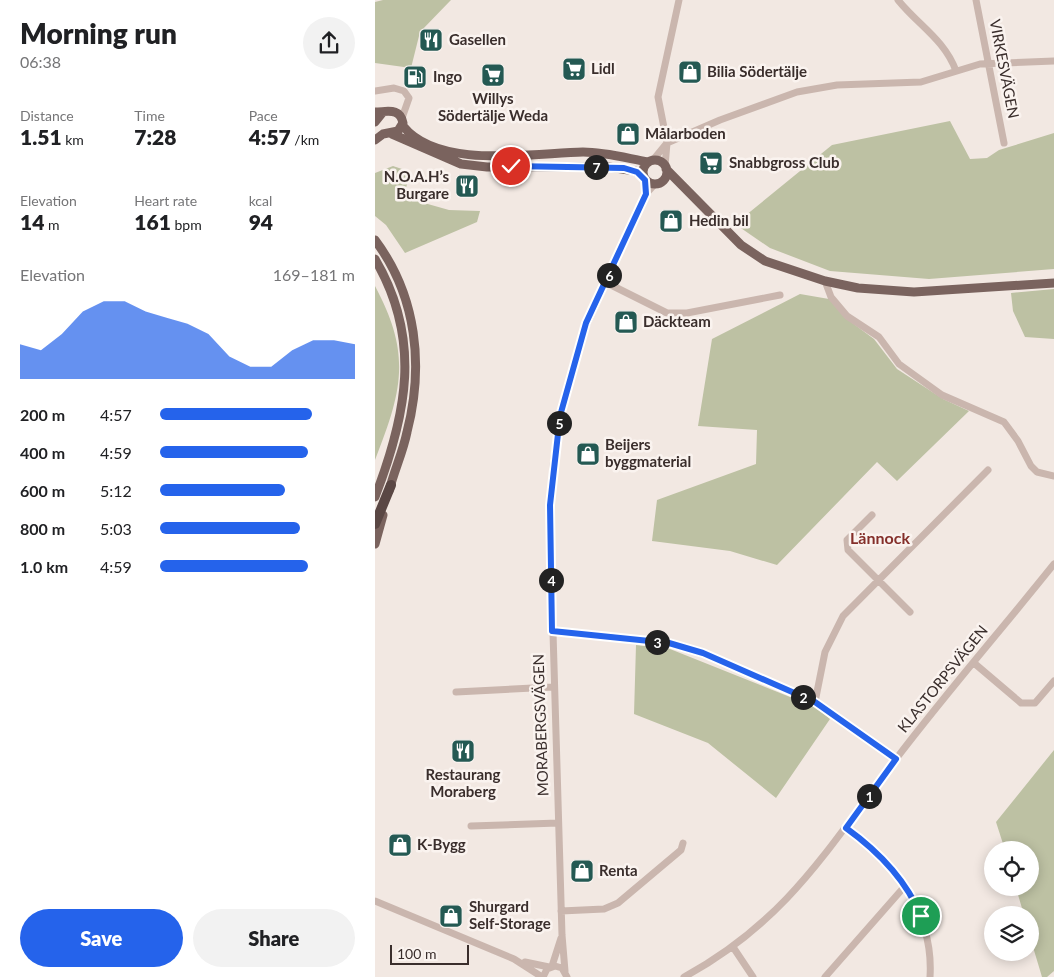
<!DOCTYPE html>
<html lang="en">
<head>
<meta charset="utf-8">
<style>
  body { margin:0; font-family:Lato,sans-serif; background:#f2f2f2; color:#202124; height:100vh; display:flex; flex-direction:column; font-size:19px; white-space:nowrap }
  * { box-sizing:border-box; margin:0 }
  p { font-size:16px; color:#757577 }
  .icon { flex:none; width:28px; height:28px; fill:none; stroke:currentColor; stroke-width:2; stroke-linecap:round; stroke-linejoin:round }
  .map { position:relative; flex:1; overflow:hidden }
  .details { display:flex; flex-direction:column; background:#fff; width:375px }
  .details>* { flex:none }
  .controls { position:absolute; left:609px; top:841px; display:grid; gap:10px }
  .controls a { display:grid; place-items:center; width:55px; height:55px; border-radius:50%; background:#fff; box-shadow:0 2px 12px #0003; font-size:25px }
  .scale { position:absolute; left:15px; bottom:12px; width:79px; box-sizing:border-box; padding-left:5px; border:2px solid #3a2e2c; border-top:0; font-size:14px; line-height:18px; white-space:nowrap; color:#3a2e2c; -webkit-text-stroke:4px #faf3ef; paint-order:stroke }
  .pin { position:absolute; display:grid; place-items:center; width:42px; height:42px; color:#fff; margin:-21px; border:2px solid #fff; border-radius:50%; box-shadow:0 1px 5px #0007 }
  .km { position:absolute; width:25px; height:25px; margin:-12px; border-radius:50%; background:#222; color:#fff; font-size:14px; line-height:25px; text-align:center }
  .round { display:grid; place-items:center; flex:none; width:52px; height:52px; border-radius:26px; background:#f2f2f2 }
  .overview { display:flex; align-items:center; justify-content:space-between; height:85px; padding:0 20px }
  h1 { font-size:28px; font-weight:800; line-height:38px }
  .stats { display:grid; grid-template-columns:repeat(3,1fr); gap:8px; height:85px; padding:5px 20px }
  .stats div { display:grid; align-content:center }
  .stats b { font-size:21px; font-weight:800 }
  .stats small { font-size:14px; font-weight:400 }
  .stats p { font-size:14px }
  .chart { height:140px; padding:10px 20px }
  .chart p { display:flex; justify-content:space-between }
  .chart svg { width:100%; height:90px; margin-top:5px; fill:#2563eb; opacity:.7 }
  .primary-button { display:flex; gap:10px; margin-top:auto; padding:10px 20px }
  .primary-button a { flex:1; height:58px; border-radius:30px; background:#2563eb; color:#fff; font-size:20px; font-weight:800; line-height:58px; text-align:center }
  .primary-button a+a { background:#f2f2f2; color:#202124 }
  ul { padding:0 20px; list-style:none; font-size:16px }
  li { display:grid; grid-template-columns:80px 60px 1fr; align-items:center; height:38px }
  li i { height:12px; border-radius:6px; background:#2563eb }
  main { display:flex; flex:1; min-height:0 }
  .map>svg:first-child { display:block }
  .green { fill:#bdc1a3 }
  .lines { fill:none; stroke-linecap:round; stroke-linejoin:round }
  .minor { stroke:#cab6ae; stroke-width:7 }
  .major { stroke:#7a635e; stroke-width:9 }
  .highway { stroke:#5a4744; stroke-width:10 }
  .route-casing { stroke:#fff; stroke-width:10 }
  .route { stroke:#2563eb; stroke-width:6 }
  .labels { text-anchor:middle; stroke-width:5; stroke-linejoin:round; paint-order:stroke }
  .poi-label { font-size:15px; font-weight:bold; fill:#3a2e2c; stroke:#faf3ef; text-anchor:start }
  .street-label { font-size:15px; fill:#3a2e2c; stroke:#faf3ef }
  .neighbourhood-label { font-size:16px; font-weight:bold; fill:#842f2a; stroke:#faf3ef }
</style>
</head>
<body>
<main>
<section class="details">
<div class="overview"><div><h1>Morning run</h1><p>06:38</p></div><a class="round"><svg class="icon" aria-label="share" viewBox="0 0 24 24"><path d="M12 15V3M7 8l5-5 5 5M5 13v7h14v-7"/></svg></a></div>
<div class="stats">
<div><p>Distance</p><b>1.51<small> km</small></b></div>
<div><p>Time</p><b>7:28</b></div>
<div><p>Pace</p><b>4:57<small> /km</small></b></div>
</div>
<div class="stats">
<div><p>Elevation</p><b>14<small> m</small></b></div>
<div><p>Heart rate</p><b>161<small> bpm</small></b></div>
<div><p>kcal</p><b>94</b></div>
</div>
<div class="chart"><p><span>Elevation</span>169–181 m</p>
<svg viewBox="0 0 160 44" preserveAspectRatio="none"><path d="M0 44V27L10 30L20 22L30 11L40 6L50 6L60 11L70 14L80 17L90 22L100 33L110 38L120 38L130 30L140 25L150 25L160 27V44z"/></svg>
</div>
<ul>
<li><b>200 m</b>4:57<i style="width:78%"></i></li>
<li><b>400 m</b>4:59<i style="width:76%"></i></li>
<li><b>600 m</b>5:12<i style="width:64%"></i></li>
<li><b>800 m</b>5:03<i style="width:72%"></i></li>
<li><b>1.0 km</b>4:59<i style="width:76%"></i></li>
</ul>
<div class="primary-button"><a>Save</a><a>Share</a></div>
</section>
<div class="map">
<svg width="679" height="977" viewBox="0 0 679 977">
  <rect width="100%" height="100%" fill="#f2e8e2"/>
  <path class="green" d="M8,0H76L45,32L36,68L0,63V2Z
    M575,121L595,159L612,158L624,150L679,133V269L554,279L455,271L395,248L360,224L457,145Z
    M18,166L36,172L28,197L74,210L105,211L102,222L30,253L11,225L0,216V173Z
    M0,286C37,355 27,391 0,460Z
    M679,289V339L650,337L638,311L636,293Z
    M425,294L454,299L472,319L499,339L522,369L568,399L594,411L522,481L502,462L402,565L355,551L277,541L282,500L381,464L382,430L323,426L337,339Z
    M261,645L295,649L440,707L455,719L401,798L333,743L259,714Z
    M679,750V971L672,977H667L655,937V915H649L641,888H655V850H630L621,822Z"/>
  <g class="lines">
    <path class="minor" d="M523,0C543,25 570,40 581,71
      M601,0L629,143
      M0,91L19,88L29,91L34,98L27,118
      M278,160L292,143L345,120L422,92L462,85L546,82L605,64L679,61
      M290,166L292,143L283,97L304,0
      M270,180L271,194
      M450,281L456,297L472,316L504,337L524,364L567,395L629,422L643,441L656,466L662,472L679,476
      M230,282L292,313H312L405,295
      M497,515L472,540L473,550L535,612
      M177,631L294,643L328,653L440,702L521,759
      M599,663L646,703H660L679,681
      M81,692L178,687
      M440,702L450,652L468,616L613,470
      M96,826L183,823
      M471,828C520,863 559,914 555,977
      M0,901L139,959L167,977
      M186,911L229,909L243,903L306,850L308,843
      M358,947L378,977
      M150,962L174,967
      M177,966L186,938
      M190,971L187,935L175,531L178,465L185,416L207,335L271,194L280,184
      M168,977L172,969L180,966L187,968L192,977
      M309,977C412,921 453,848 521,759C572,692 627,629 679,564
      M450,977L530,886"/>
    <path class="major" d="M0,112C12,112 25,107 28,123L23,131L8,134L0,140
      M0,122L8,112
      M28,126C63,170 158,153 208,152C230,152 251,158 273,162
      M17,134L86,164L112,167H234L260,171L269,177
      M268 172a12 12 0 1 1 24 0a12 12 0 1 1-24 0Z
      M291,169L366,245L390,261L450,281L483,288L539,292L679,283
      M0,240C42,296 49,366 32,432C28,452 19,471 14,491
      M0,259C47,339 32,414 0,497
      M0,544L8,515"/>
    <path class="highway" d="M0,524L16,485"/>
  </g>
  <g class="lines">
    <g class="route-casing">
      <path id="route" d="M136,166L249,168L262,172L270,180L271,194L211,323L185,416L175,505L177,631L294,643L328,653L440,702L521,759L471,828C503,851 531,880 546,916"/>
    </g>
    <use href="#route" class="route"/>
  </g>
  <defs>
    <g id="restaurant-square" transform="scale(1.25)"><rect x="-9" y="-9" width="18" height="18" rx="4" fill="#245953" stroke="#faf3ef"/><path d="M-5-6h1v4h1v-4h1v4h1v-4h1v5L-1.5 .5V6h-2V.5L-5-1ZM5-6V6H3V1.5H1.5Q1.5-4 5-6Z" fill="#fff"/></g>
    <g id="supermarket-square" transform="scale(1.25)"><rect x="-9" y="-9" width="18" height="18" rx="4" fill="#245953" stroke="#faf3ef"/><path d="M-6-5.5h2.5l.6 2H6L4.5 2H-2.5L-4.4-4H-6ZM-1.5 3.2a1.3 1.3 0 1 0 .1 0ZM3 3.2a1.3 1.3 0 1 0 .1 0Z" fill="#fff"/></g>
    <g id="shop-square" transform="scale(1.25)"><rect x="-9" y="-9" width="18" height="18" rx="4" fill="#245953" stroke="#faf3ef"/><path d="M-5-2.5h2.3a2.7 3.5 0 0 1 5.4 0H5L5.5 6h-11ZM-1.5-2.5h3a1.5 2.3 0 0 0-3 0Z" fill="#fff"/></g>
    <g id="fuel-square" transform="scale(1.25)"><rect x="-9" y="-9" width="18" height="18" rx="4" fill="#245953" stroke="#faf3ef"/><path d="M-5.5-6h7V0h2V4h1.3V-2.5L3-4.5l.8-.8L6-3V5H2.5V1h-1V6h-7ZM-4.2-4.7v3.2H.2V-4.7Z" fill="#fff"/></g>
  </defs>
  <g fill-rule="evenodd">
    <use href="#restaurant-square" x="56" y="40"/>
    <use href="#supermarket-square" x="199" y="69"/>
    <use href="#shop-square" x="315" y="72"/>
    <use href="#supermarket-square" x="118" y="75"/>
    <use href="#fuel-square" x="40" y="77"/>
    <use href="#shop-square" x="253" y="134"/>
    <use href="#supermarket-square" x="336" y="163"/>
    <use href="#restaurant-square" x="92" y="186"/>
    <use href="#shop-square" x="296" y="221"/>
    <use href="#shop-square" x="251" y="322"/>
    <use href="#shop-square" x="213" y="454"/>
    <use href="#restaurant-square" x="88" y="751"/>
    <use href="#shop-square" x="25" y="845"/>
    <use href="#shop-square" x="207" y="871"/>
    <use href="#shop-square" x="76" y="916"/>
  </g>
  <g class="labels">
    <g class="poi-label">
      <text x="74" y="45">Gasellen</text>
      <text x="216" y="74">Lidl</text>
      <text x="332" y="77">Bilia Södertälje</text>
      <text x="58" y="82">Ingo</text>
      <text x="118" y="104" text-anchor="middle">Willys<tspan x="118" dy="17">Södertälje Weda</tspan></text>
      <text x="270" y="139">Målarboden</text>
      <text x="354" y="168">Snabbgross Club</text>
      <text x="74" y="182" text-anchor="end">N.O.A.H’s<tspan x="74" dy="17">Burgare</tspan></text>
      <text x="314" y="226">Hedin bil</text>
      <text x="268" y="327">Däckteam</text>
      <text x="230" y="450">Beijers<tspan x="230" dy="17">byggmaterial</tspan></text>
      <text x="88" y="780" text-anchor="middle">Restaurang<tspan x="88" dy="17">Moraberg</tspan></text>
      <text x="42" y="850">K-Bygg</text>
      <text x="224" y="876">Renta</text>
      <text x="94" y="912">Shurgard<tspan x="94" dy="17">Self-Storage</tspan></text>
    </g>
    <g class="street-label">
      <text transform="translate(629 69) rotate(79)" y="5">VIRKESVÄGEN</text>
      <text transform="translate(568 679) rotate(-51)" y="5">KLASTORPSVÄGEN</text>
      <text transform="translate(166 725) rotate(-92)" y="5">MORABERGSVÄGEN</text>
    </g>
    <g class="neighbourhood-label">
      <text x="505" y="544">Lännock</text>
    </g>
  </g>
</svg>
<div class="controls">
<a><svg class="icon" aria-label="locate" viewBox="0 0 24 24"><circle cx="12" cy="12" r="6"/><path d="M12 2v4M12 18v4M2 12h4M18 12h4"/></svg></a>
<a><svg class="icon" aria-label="layers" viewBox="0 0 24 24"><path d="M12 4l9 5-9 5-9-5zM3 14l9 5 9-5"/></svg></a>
</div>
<div class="scale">100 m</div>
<div class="pin" style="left:546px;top:916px;background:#1e9e55"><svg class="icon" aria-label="arrive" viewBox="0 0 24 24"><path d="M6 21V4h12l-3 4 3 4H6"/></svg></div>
<div class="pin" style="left:136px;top:166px;background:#d93025"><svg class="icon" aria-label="check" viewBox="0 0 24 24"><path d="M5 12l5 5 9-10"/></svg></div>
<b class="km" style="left:494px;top:796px">1</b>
<b class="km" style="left:428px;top:697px">2</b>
<b class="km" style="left:282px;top:642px">3</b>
<b class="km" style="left:176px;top:580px">4</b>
<b class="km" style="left:184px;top:423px">5</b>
<b class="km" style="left:234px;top:275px">6</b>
<b class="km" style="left:221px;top:167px">7</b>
</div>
</main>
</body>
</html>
